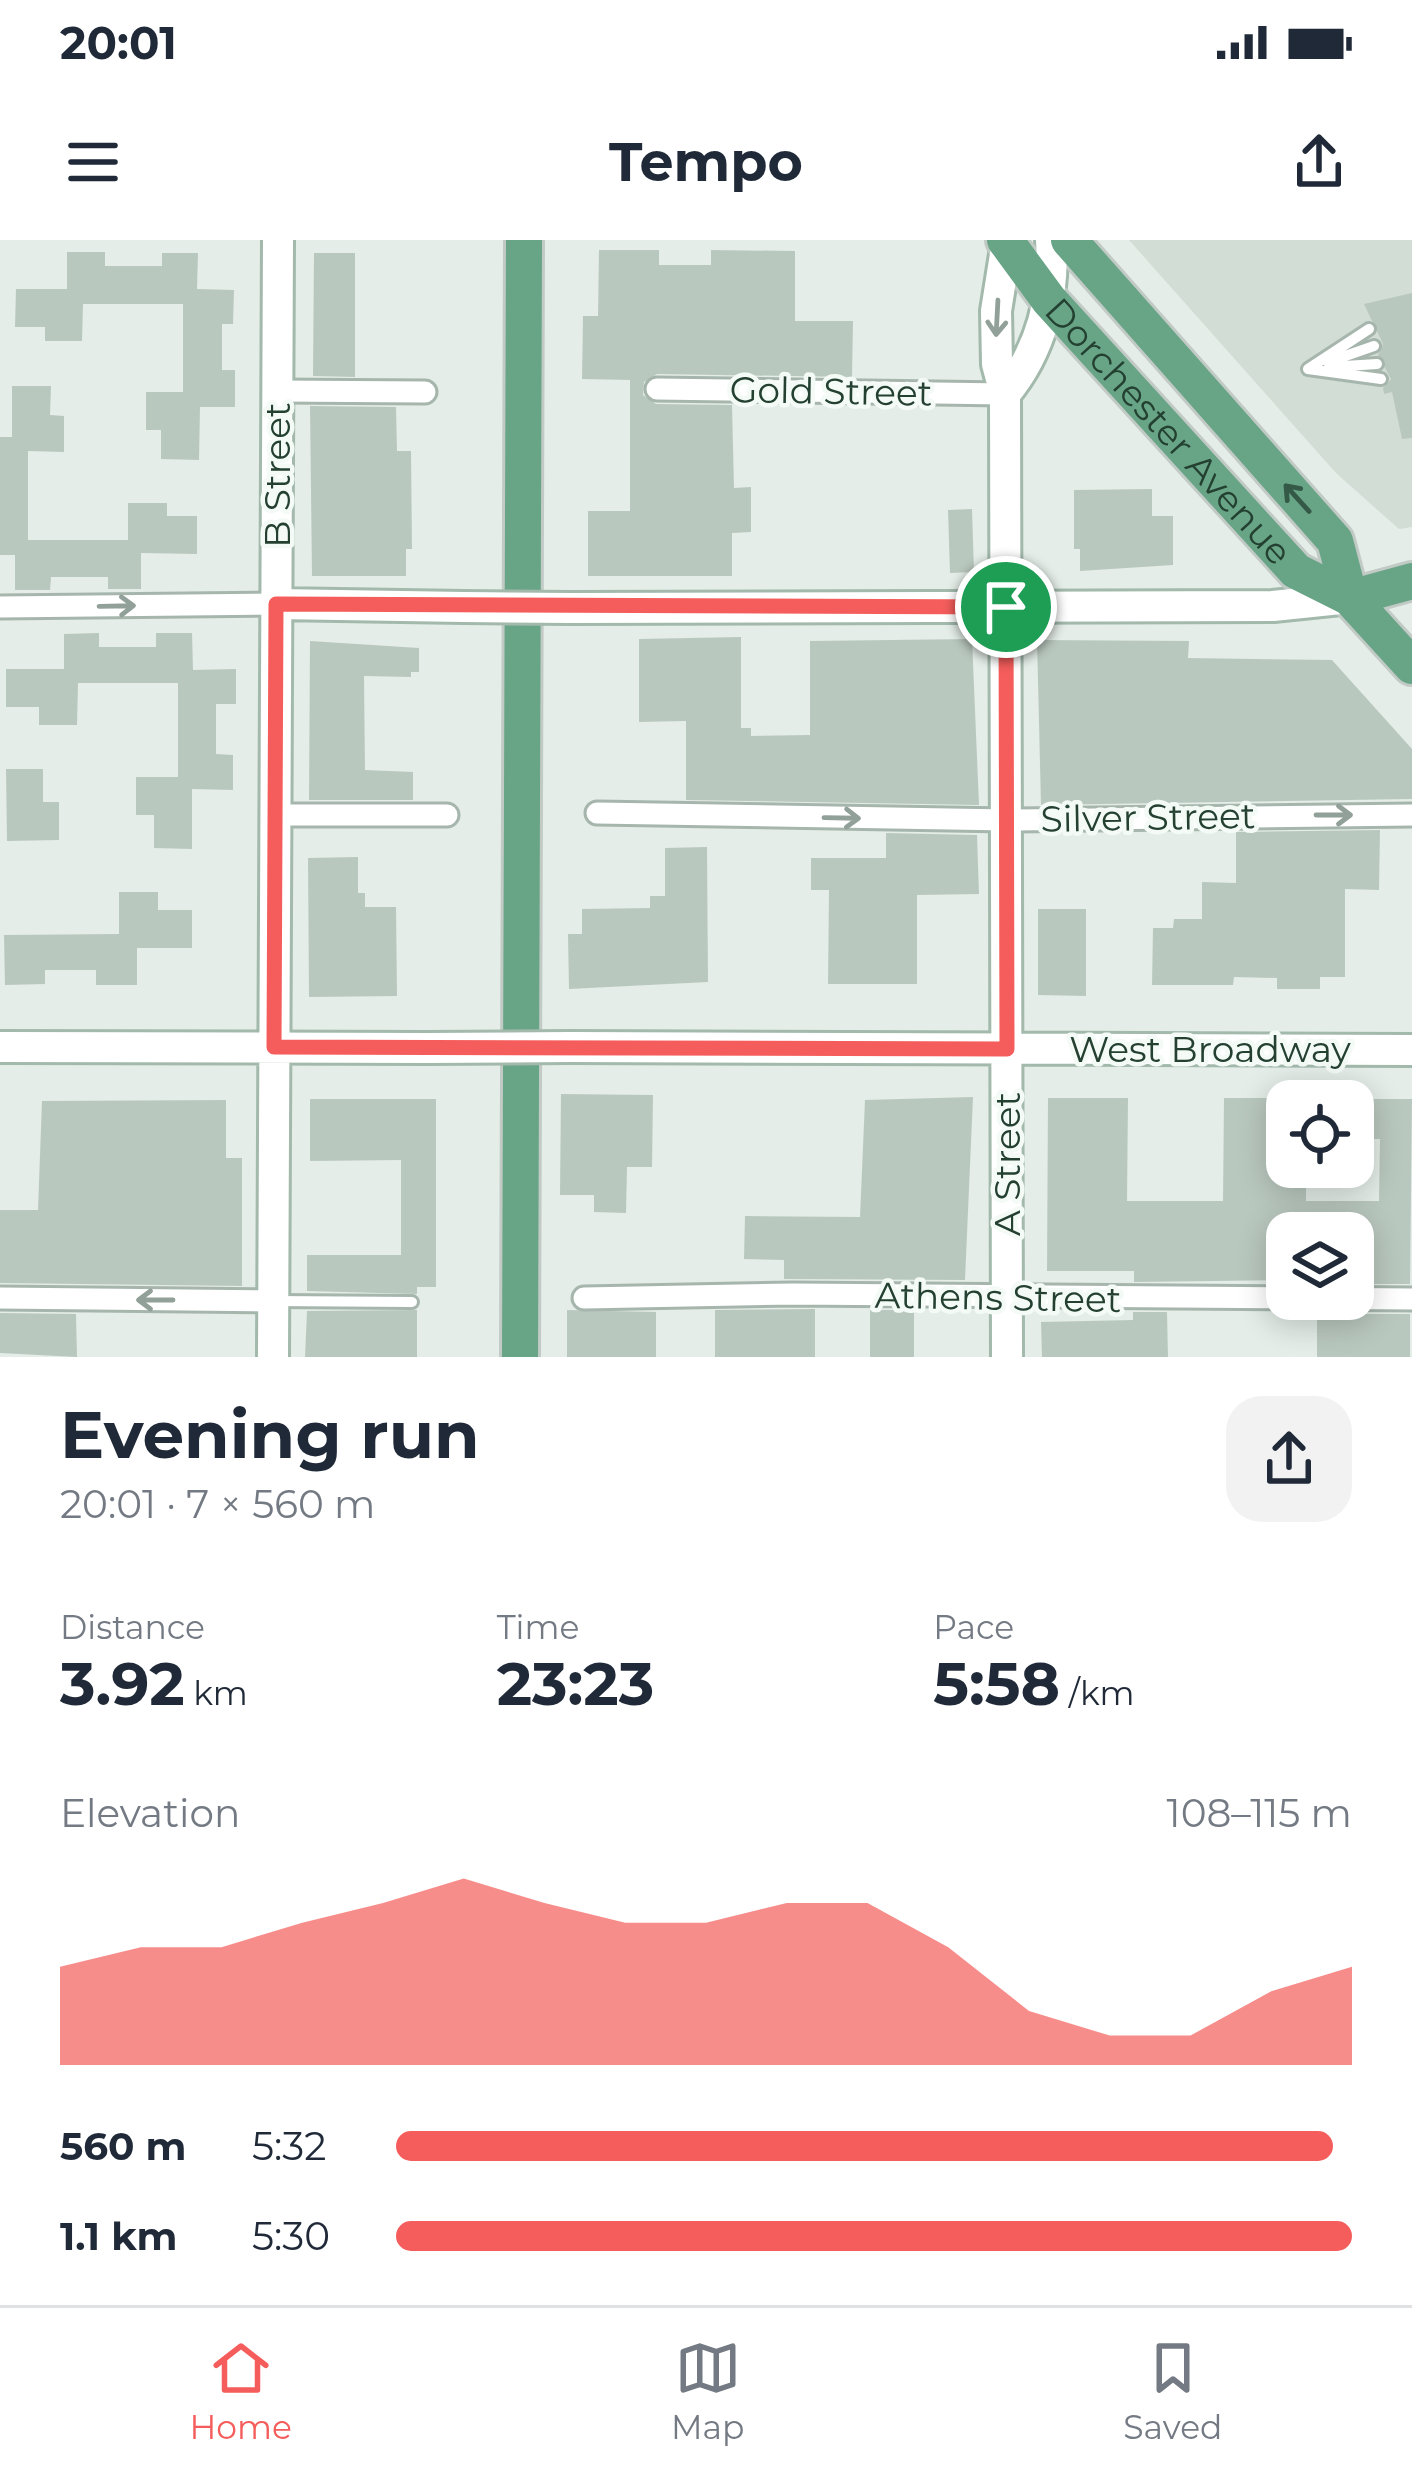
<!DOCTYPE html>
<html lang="en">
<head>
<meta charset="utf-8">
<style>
  body { margin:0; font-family:Montserrat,sans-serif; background:#f2f2f3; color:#1f2937; height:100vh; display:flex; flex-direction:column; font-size:45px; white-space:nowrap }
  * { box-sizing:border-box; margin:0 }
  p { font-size:39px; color:#747a83 }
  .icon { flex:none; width:66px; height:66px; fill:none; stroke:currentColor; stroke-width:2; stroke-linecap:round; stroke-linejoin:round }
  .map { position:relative; height:1117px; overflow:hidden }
  .drawer { display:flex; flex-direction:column; background:#fff; flex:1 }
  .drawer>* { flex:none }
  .tools { position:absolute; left:1266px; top:840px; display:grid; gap:24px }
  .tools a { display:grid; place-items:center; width:108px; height:108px; border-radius:24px; background:#fff; box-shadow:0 6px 30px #0003; font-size:60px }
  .pin { position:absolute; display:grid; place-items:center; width:102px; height:102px; color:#fff; margin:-51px; border:6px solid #fff; border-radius:50%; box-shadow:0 3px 12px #0007 }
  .round { display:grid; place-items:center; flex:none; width:126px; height:126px; border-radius:36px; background:#f2f2f3 }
  .headline { display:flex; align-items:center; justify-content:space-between; height:204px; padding:0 60px }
  h1 { font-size:66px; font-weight:700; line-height:90px }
  .stats { display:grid; grid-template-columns:repeat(3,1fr); gap:18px; height:204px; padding:12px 60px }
  .stats div { display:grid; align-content:center }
  .stats b { font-size:60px; font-weight:700 }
  .stats small { font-size:33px; font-weight:400 }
  .stats p { font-size:33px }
  .chart { height:336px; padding:24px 60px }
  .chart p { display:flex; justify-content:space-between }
  .chart svg { width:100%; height:216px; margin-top:12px; fill:#f45d5b; opacity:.7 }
  ul { padding:0 60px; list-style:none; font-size:39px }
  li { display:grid; grid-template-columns:192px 144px 1fr; align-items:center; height:90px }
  li i { height:30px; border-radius:15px; background:#f45d5b }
  .status { display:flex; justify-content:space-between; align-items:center; height:84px; padding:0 60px; background:#fff; direction:ltr }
  .status svg { height:33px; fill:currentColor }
  header { display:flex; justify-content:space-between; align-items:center; height:156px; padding:0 60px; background:#fff; font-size:54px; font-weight:700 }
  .tabs { display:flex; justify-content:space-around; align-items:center; height:168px; border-top:3px solid #e0e1e3; background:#fff; font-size:33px; color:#747a83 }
  .tabs a { display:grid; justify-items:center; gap:6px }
  .tabs .active { color:#f45d5b }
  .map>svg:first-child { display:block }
  .built { fill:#d2ddd5 }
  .building { fill:#b9c8bf }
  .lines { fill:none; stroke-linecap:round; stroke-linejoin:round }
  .lane-casing { stroke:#a6b6ad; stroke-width:16 }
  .street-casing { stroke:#a6b6ad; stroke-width:27 }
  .secondary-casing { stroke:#a2b9ac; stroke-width:36 }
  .primary-casing { stroke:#c1cac5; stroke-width:42 }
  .lane { stroke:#fff; stroke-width:10 }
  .street { stroke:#fff; stroke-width:21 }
  .secondary { stroke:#fff; stroke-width:30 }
  .primary { stroke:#68a486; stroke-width:36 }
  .secondary-bridge-casing { stroke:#a2b9ac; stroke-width:36; stroke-linecap:butt }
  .secondary-bridge { stroke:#fff; stroke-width:30 }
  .oneway { stroke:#91a098 }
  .oneway2 { stroke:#345946 }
  .route-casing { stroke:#fff; stroke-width:24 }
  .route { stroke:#f45d5b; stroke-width:15 }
  .labels { text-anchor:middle; stroke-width:9; stroke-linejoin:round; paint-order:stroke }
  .street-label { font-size:36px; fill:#234031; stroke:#f4faf6 }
</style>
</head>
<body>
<div class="status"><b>20:01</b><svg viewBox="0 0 49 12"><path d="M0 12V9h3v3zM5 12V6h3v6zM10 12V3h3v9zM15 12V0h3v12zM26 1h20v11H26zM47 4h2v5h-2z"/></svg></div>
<header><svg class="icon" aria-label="menu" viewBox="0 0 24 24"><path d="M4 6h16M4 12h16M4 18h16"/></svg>Tempo<svg class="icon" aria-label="share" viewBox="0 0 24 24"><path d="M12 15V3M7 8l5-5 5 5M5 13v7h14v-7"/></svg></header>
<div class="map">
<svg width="1412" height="1117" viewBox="0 0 1412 1117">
  <rect width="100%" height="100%" fill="#e4ede7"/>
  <path class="built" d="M1129,0H1412V287L1399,289L1336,233Z"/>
  <path class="building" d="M599,10H659V25H711V10L795,11V81H853L852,137L657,134L644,142L643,155L656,164L732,165L734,248L751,247V292L732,293V336H588V271H630V140L582,139L583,76H598Z
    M67,12H105V26H162V13H198L197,49L234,50L233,84H222V130H235V167H200L199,220L161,219V190H146V152H183V64H83L82,101H45V87H15L16,49H67Z
    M314,13H355V137L313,136Z
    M1412,53V198L1402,199L1392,152L1384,154L1383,148L1391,139L1378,115L1383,104L1364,64Z
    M12,146H51L50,175L64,176V212L28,211V300H128V263H167V276H197V314L141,313V349H108V337H51L50,350H15V315H0V197H12Z
    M310,166L396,167L397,211H411L412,309H406V336H312Z
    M1152,249V276H1173V325L1080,331V309H1074V250Z
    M972,269L974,332L950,333L948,270Z
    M99,393V407H156V393H192L193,430L236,429V464H216V514L233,515V550L192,549V609L154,608V575H136V537H178V443H78L77,485H39V467H6V429H64V394Z
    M741,397V488H751V496L810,495V401L972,399L979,565L686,560V481L639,482V399Z
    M1037,400L1189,401L1188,418L1332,420L1412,509V559L1041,565Z
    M310,401L419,408V432H411V437L364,436L365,530L413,532V560H309Z
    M6,529H43V562H59V600L7,601Z
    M1380,590L1379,650L1345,649V737H1320V749H1277V738L1234,737L1233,745H1152L1153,688H1173L1174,679H1202V642L1236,643V592Z
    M886,593L977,595L979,654L917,655V744H828L829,650H811V618H886Z
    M707,607L708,742L569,749L568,694H582V669L650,668V656H665V608Z
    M358,617V653H365V667H396L397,756L309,757L308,618Z
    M119,652H158V670H192V708H137V745H96V730H45V744L5,745L4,695L119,694Z
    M1038,669H1086V756L1038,755Z
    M561,854L653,855L652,927H627L626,973L594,972V955H560Z
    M973,857L965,1040L784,1039V1020L744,1019L745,976L860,977L865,860Z
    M1048,858H1128L1127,961H1223L1224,858H1287V927H1306V961H1379L1380,899H1353V859H1412L1410,1044H1353V993H1287V1040L1134,1042V1031H1047Z
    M310,859H436V1047H417V1054L307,1051V1015H401V920L310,921Z
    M226,860V918H242V1046L0,1043V970H38L42,861Z
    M815,1069V1117H715V1070Z
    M417,1070V1117H305L307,1071Z
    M567,1070L656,1072V1117H567Z
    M870,1070H914V1117H870Z
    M1133,1072H1167L1168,1117H1042L1041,1082L1133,1080Z
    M0,1073L76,1074L77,1117L0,1113Z
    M1353,1074H1410V1117H1317V1077Z"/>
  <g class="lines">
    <g class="lane-casing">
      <path id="lane" d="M1328,122L1374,106
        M1329,127L1377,124
        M1308,129L1381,139
        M1308,129L1369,89
        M275,1061L412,1062"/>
    </g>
    <g class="street-casing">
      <path id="street" d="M657,149L1005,154
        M277,151L425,152
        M0,367L276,364
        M597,573L1007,580L1412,575
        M275,575H447
        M0,1058L272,1061
        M584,1058L793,1054L1412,1059"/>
    </g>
    <g class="secondary-casing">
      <path id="secondary" d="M1007,2L996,71L997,124L1005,154L1007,1117
        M1005,154C1041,111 1055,56 1051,0
        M276,364L464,367
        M571,368L1273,366L1350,358
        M0,807L427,808
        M570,807L1412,810
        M273,1117L278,0"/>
    </g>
    <g class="primary-casing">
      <g id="primary">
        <path id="s1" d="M1005,0L1049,60L1296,331L1350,358L1412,426"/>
        <path d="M1069,0L1335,301L1350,358"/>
        <path d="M1350,358L1412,341"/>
        <path d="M520,1117L524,0"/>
      </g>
    </g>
    <use href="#lane" class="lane"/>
    <use href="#street" class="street"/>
    <use href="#secondary" class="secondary"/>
    <use href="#primary" class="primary"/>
    <g class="secondary-bridge-casing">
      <path id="secondary-bridge" d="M464,367L571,368
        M427,808L570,807"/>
    </g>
    <use href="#secondary-bridge" class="secondary-bridge"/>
  </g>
  <defs><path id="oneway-shaft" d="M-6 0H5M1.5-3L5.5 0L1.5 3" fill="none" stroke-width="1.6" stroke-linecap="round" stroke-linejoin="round" transform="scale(3)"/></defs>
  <g class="oneway">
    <use href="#oneway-shaft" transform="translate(997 78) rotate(93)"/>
    <use href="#oneway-shaft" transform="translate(117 366) rotate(-1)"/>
    <use href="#oneway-shaft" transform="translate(1334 575)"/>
    <use href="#oneway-shaft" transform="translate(842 578) rotate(1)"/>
    <use href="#oneway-shaft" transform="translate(155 1060) rotate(-180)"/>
  </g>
  <use class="oneway2" href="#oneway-shaft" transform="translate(1297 258) rotate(-132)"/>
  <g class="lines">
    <g class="route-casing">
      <path id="route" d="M276,364L1006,367L1007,809L274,807Z"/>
    </g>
    <use href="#route" class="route"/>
  </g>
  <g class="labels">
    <g class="street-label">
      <text transform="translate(831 151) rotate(1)" y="13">Gold Street</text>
      <text dy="13" stroke="none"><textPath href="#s1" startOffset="252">Dorchester Avenue</textPath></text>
      <text transform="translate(277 235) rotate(-90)" y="13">B Street</text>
      <text transform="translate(1148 577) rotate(-1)" y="13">Silver Street</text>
      <text x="1210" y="822">West Broadway</text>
      <text transform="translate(1007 924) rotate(-90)" y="13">A Street</text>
      <text transform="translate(998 1057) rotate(1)" y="13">Athens Street</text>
    </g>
  </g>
</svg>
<div class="tools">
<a><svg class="icon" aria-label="locate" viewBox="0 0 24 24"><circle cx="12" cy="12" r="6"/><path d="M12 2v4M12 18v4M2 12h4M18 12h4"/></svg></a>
<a><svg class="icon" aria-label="layers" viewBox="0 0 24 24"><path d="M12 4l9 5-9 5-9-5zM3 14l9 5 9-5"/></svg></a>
</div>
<div class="pin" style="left:1006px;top:367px;background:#1e9e55"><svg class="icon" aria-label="arrive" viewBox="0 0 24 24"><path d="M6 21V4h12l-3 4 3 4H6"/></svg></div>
</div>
<section class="drawer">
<div class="headline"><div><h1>Evening run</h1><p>20:01 · 7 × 560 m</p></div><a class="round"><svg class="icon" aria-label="share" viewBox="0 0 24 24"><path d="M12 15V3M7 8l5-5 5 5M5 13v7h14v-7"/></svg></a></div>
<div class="stats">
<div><p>Distance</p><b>3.92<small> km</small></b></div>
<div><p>Time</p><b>23:23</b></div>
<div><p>Pace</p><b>5:58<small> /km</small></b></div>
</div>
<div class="chart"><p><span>Elevation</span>108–115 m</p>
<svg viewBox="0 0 160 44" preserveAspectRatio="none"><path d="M0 44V24L10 20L20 20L30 15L40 11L50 6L60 11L70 15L80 15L90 11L100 11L110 20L120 33L130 38L140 38L150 29L160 24V44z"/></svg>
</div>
<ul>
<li><b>560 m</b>5:32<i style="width:98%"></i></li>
<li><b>1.1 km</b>5:30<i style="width:100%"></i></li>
</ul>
</section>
<nav class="tabs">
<a class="active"><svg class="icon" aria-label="home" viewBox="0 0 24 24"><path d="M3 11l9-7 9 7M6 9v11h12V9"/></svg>Home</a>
<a><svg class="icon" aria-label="map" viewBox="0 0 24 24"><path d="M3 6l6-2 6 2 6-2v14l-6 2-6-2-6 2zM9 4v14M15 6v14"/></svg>Map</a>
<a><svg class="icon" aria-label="saved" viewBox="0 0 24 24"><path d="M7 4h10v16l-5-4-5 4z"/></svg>Saved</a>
</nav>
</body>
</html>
